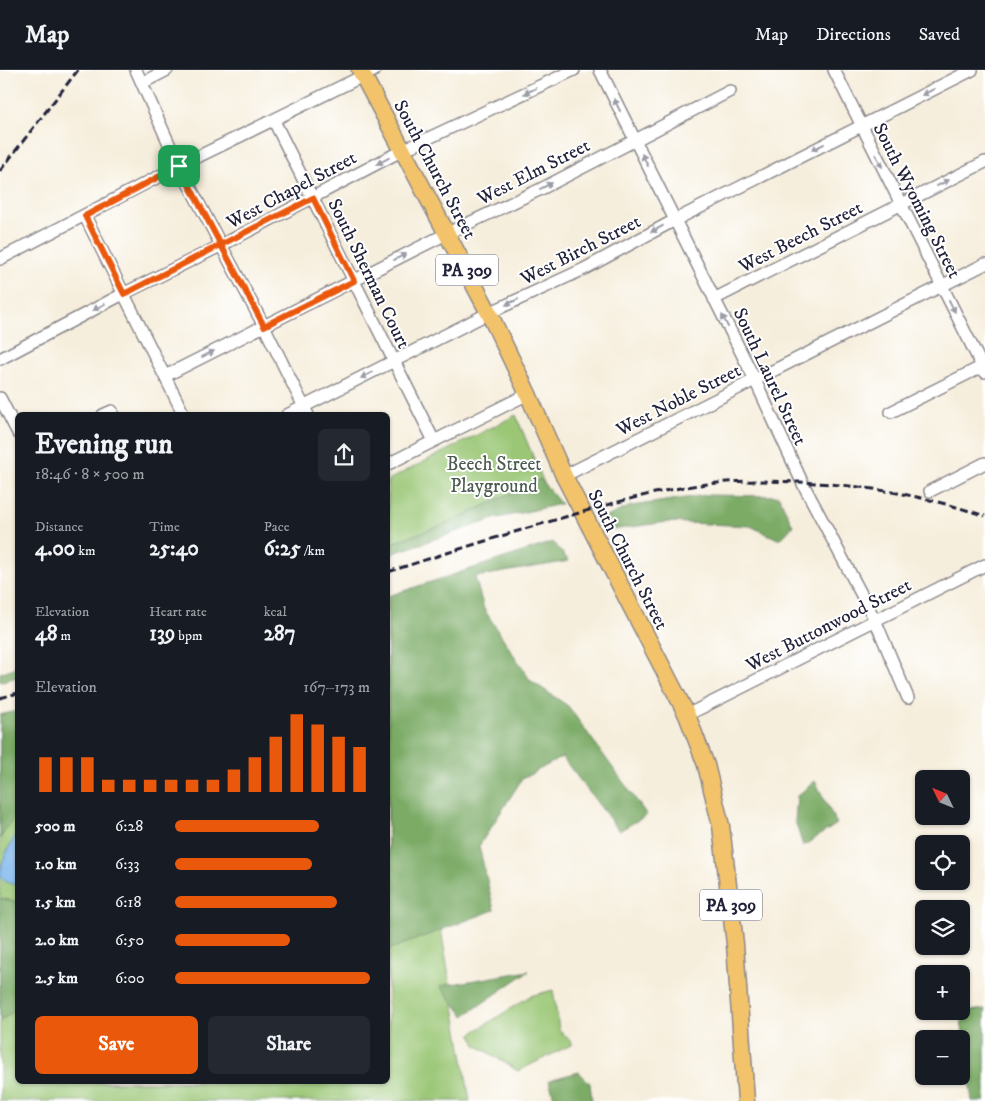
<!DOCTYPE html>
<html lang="en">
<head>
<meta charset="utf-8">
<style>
  body { margin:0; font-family:"IM FELL DW Pica",serif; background:#242831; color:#f1f3f6; height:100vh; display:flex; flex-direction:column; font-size:19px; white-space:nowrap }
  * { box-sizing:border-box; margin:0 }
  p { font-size:16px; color:#9ea1a6 }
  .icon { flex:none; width:28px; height:28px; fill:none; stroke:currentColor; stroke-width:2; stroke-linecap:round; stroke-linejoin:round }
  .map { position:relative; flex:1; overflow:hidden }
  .panel { position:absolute; left:15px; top:342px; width:375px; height:672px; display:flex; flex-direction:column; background:#171b24; border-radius:8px; box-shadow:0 1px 4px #0004 }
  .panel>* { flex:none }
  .needle { width:32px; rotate:313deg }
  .fabs { position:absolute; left:915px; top:700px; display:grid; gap:10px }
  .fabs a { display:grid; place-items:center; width:55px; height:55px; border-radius:8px; background:#171b24; box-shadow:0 1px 4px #0004; font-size:25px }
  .pin { position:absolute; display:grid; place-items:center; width:42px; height:42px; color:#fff; margin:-21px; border-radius:10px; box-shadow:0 2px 8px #0006 }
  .round { display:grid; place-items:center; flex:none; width:52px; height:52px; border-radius:8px; background:#242831 }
  .summary { display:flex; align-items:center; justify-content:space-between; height:85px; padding:0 20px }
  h1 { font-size:28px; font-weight:700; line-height:38px }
  .metrics { display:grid; grid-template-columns:repeat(3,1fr); gap:8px; height:85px; padding:5px 20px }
  .metrics div { display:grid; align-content:center }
  .metrics b { font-size:21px; font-weight:700 }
  .metrics small { font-size:14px; font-weight:400 }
  .metrics p { font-size:14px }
  .chart { height:140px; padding:10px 20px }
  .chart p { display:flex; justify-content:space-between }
  .chart svg { width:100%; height:90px; margin-top:5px; stroke:#ea580c; stroke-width:6 }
  .button { display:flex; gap:10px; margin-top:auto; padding:10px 20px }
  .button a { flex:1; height:58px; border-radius:8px; background:#ea580c; color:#fff; font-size:20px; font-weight:700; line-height:58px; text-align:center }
  .button a+a { background:#242831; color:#f1f3f6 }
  ul { padding:0 20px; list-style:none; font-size:16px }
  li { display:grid; grid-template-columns:80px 60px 1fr; align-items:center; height:38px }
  li i { height:12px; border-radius:6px; background:#ea580c }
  header { display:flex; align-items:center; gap:30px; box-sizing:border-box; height:70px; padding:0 25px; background:#171b24; border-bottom:1px solid #363941 }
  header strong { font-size:24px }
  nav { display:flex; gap:28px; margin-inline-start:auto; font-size:18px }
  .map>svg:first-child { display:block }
  .green { fill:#9ac674; stroke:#5e7458 }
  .forest { fill:#7bab66; stroke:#4e6650 }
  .water { fill:#7eb6ee; stroke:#506c94 }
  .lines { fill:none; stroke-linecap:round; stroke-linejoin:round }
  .minor-casing { stroke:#8c888c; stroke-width:14 }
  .highway-casing { stroke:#8c888c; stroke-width:19 }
  .minor { stroke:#fff; stroke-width:11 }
  .highway { stroke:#f2c36a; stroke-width:16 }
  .rail { stroke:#22223b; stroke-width:3; stroke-dasharray:8 4; stroke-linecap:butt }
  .oneway { fill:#9c9ca7 }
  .route-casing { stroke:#fff; stroke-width:10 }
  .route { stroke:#ea580c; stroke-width:6 }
  .labels { text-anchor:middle; stroke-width:4; stroke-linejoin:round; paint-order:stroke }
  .shield { fill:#fff; stroke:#646476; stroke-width:1 }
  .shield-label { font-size:18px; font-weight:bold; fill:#22223b }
  .street-label { font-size:19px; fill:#22223b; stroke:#fff }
  .park-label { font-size:19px; fill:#4c5b4f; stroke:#fff }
</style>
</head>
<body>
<header>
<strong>Map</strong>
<nav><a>Map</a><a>Directions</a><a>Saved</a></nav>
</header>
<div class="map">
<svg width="985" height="1031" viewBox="0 0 985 1031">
  <rect width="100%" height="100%" fill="#fff"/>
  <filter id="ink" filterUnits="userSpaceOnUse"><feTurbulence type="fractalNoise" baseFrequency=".02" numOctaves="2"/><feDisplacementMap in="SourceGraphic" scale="10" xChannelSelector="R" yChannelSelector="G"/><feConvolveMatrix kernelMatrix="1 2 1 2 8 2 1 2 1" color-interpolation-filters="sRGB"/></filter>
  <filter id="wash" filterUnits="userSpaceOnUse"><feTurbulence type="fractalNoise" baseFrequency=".0096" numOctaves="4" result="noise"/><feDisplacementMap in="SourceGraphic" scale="20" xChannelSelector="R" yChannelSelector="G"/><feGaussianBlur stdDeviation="1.12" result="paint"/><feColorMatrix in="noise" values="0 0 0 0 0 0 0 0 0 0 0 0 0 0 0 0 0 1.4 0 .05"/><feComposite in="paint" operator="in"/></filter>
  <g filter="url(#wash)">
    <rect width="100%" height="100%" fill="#f6eedc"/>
    <path class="green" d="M516,345L551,430L388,482V410Z
      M388,545L470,1031H0V657L17,652L18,1012H388Z
      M553,920L559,959L573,974L518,1001L476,975L471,964L530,926Z"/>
    <path class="forest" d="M540,409L561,434L494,449L388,485V474L448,453Z
      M706,425L779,426L793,456L780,470L750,456L667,452L611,460L606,447L631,436Z
      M553,472L569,491L475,507L484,539L530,610L568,636L647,745L619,761L562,687L522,709L479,776L494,840L388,880V526Z
      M17,597V607L0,612V603Z
      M17,641V744L0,768V645Z
      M815,711L837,754L803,776L795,751L797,726Z
      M0,828L18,832L17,939L0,951Z
      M529,901L464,946L440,916Z
      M985,939V1031H972L960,942Z
      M579,1002L590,1013L592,1031H555L549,1010Z"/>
    <path class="water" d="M17,763L18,814C10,815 5,812 0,806C1,789 9,778 17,763Z"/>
  </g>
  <g filter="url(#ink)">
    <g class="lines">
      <g class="minor-casing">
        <path id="minor" d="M136,0L179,96L264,256L308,345
          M600,0L755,310L802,412L875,550L908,628
          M834,0L985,302
          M142,13L167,0
          M274,51L434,371
          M85,146L184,345
          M0,189L179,96L375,0
          M714,229L985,92
          M0,289L123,224L220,176L403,80L574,0
          M165,306L448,163L541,119L730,21
          M0,328L18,363
          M891,342L985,295
          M103,345L112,341
          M287,345L489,243L584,199L675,150L972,0
          M388,394L528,324
          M564,406L985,194
          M930,421L985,393
          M687,645L985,495"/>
      </g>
      <g class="highway-casing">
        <path id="highway" d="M360,0L489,243L528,324L564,406L687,645L706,695L721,756L735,874L746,1031"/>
      </g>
      <use href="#minor" class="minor"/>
      <use href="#highway" class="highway"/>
      <path class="rail" d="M0,101L78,0
        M388,502C449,482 510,463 572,445C617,432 662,419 708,414C738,410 769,411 799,412C864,415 923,425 985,446
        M0,628L18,623"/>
    </g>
    <defs><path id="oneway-solid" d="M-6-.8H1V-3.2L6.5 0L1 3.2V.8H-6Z" transform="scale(1.25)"/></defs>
    <g class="oneway">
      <use href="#oneway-solid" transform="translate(530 21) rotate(155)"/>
      <use href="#oneway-solid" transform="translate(928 22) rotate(153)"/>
      <use href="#oneway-solid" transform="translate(617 35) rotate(-117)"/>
      <use href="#oneway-solid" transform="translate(818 77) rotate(153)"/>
      <use href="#oneway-solid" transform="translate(645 90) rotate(-117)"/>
      <use href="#oneway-solid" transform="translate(383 91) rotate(152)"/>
      <use href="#oneway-solid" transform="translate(879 91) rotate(63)"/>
      <use href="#oneway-solid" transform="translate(943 113) rotate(-27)"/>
      <use href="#oneway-solid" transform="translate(546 116) rotate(-27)"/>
      <use href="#oneway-solid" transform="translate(657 159) rotate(152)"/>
      <use href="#oneway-solid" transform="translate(400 187) rotate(-27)"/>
      <use href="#oneway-solid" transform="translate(512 232) rotate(155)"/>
      <use href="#oneway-solid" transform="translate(952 236) rotate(63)"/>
      <use href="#oneway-solid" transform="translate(99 237) rotate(152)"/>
      <use href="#oneway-solid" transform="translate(725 251) rotate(-117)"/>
      <use href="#oneway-solid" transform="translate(208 284) rotate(-27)"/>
      <use href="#oneway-solid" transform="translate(367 305) rotate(153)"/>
    </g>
  </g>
  <g class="lines" filter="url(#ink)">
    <g class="route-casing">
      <path id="route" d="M179,96L264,256L354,211L313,128L124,224L85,146L179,96"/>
    </g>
    <use href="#route" class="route"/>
  </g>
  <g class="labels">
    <g class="shield">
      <rect x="436" y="184.5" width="62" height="31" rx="4"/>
      <rect x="700" y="819.5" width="62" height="31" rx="4"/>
    </g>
    <g class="shield-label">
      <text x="467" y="206">PA 309</text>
      <text x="731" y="841">PA 309</text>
    </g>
    <g class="street-label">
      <text transform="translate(436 99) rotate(62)" y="7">South Church Street</text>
      <text transform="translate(533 101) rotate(-27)" y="7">West Elm Street</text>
      <text transform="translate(291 119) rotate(-28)" y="7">West Chapel Street</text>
      <text transform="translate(918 130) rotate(63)" y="7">South Wyoming Street</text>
      <text transform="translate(800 166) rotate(-27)" y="7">West Beech Street</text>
      <text transform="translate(580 179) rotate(-27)" y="7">West Birch Street</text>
      <text transform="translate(370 203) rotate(64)" y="7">South Sherman Court</text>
      <text transform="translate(771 306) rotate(65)" y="7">South Laurel Street</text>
      <text transform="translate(678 329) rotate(-27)" y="7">West Noble Street</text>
      <text transform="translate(629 489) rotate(63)" y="7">South Church Street</text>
      <text transform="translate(828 554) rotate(-27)" y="7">West Buttonwood Street</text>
    </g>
    <g class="park-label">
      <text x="494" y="400">Beech Street<tspan x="494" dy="22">Playground</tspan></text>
    </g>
  </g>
</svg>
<div class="fabs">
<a><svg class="needle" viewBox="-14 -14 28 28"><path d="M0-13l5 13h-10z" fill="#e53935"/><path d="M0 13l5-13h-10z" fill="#9ea1a6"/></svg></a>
<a><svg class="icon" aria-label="locate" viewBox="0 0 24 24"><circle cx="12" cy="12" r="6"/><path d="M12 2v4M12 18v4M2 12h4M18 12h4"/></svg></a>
<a><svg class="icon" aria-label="layers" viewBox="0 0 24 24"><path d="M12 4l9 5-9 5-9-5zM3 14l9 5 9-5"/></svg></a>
<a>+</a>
<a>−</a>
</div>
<div class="pin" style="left:179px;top:96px;background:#1e9e55"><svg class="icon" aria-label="arrive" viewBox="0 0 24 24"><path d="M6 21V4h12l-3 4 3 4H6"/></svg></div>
<section class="panel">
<div class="summary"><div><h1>Evening run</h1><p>18:46 · 8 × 500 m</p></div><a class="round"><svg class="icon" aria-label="share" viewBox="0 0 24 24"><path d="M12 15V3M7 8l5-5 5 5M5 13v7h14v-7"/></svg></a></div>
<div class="metrics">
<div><p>Distance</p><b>4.00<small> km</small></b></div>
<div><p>Time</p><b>25:40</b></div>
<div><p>Pace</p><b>6:25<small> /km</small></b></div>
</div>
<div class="metrics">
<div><p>Elevation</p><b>48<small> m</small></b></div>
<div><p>Heart rate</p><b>139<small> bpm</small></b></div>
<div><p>kcal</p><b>287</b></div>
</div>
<div class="chart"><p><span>Elevation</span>167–173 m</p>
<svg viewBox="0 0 160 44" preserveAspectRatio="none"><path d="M5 44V27M15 44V27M25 44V27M35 44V38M45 44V38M55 44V38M65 44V38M75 44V38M85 44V38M95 44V33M105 44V27M115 44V17M125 44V6M135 44V11M145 44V17M155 44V22"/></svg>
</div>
<ul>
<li><b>500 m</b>6:28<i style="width:74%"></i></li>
<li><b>1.0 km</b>6:33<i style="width:70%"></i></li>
<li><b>1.5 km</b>6:18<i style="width:83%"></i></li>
<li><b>2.0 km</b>6:50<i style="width:59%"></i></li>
<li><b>2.5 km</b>6:00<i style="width:100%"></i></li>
</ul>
<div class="button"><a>Save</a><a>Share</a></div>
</section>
</div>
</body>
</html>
